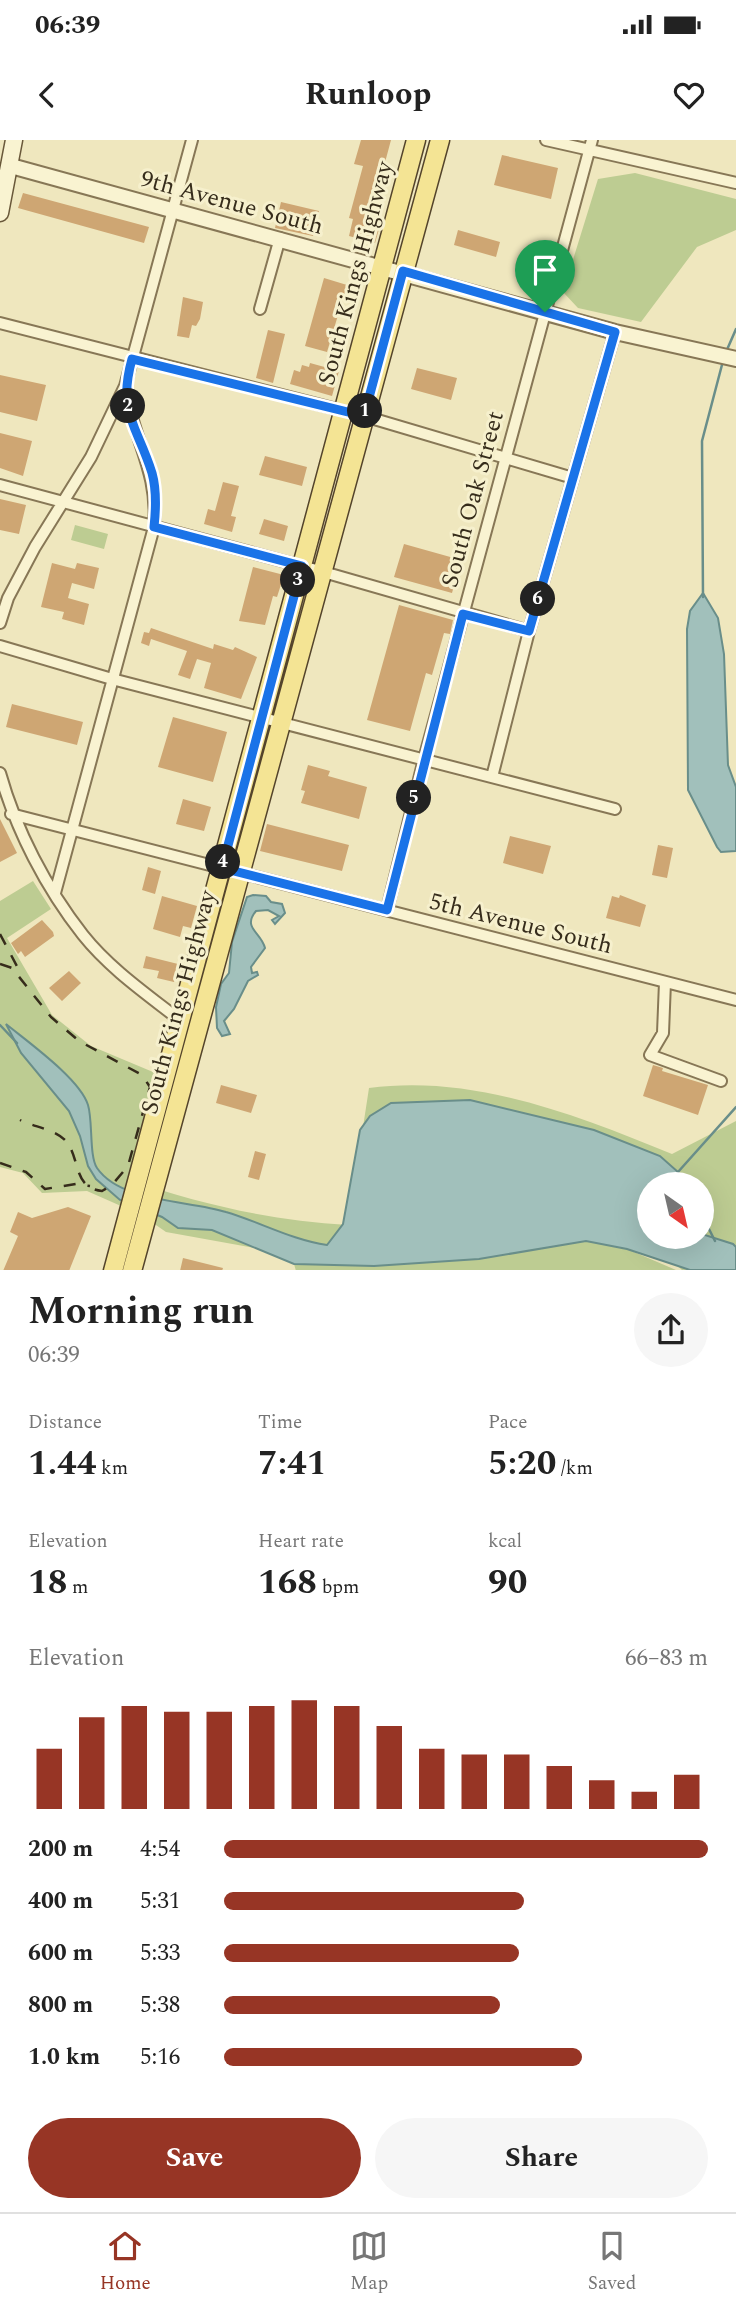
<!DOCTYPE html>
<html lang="en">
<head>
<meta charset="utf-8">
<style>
  body { margin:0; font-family:Spectral,serif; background:#f6f6f6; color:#222; height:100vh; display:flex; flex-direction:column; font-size:26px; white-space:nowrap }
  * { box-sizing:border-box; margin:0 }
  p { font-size:23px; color:#767676 }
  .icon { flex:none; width:38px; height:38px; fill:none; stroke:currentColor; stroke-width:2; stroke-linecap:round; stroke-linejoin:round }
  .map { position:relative; height:1130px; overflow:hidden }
  .details { display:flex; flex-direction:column; background:#fff; flex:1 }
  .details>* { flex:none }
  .needle { width:46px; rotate:146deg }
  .controls { position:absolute; left:637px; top:1032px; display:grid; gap:14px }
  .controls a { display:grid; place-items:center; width:77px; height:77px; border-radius:50%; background:#fff; box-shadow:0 7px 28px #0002; font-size:35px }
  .pin { position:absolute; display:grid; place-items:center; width:60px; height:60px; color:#fff; margin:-72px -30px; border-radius:50% 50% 50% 0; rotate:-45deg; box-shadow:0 0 7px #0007 }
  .pin .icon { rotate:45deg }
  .km { position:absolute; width:35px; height:35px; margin:-18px; border-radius:50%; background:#222; color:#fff; font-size:19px; line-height:35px; text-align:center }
  .round { display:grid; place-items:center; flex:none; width:74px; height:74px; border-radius:37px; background:#f6f6f6 }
  .headline { display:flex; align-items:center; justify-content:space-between; height:119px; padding:0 28px }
  h1 { font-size:38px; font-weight:700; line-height:52px }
  .stats { display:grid; grid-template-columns:repeat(3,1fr); gap:10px; height:119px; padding:7px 28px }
  .stats div { display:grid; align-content:center }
  .stats b { font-size:35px; font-weight:700 }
  .stats small { font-size:19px; font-weight:400 }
  .stats p { font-size:19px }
  .chart { height:196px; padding:14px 28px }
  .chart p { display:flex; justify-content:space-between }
  .chart svg { width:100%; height:126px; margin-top:7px; stroke:#973525; stroke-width:6 }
  .action { display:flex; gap:14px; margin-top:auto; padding:14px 28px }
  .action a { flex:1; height:80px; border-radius:42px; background:#973525; color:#fff; font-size:28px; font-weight:700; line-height:80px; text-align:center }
  .action a+a { background:#f6f6f6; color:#222 }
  ul { padding:0 28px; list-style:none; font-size:23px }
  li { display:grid; grid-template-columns:112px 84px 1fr; align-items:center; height:52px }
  li i { height:18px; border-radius:9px; background:#973525 }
  .status { display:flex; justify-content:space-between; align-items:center; height:49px; padding:0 35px; background:#fff; direction:ltr }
  .status svg { height:19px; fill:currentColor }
  header { display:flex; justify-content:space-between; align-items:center; height:91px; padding:0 28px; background:#fff; font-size:32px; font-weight:700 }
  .menu { display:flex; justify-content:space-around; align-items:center; height:98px; border-top:2px solid #e0e0e0; background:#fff; font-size:19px; color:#767676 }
  .menu a { display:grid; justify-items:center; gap:4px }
  .menu .active { color:#973525 }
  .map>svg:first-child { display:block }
  .green { fill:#bdcc92; fill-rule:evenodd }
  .water { fill:#a1c0bb; stroke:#698e8a; stroke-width:2 }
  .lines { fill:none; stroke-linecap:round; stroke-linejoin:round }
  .stream { stroke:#698e8a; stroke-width:2.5 }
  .building { fill:#cea673 }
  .minor-casing { stroke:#877756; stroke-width:14 }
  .tertiary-casing { stroke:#877756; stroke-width:18 }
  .secondary-casing { stroke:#69583a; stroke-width:19 }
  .primary-casing { stroke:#54442b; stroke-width:21 }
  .minor { stroke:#f9f3d1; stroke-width:10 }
  .tertiary { stroke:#f9f3d1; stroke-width:14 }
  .secondary { stroke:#f9f3d1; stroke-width:16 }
  .primary { stroke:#f4e494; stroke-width:18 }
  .rail { stroke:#362c1b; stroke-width:2.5; stroke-dasharray:12 12; stroke-linecap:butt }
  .route-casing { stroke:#fff; stroke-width:14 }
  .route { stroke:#1a73e8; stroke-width:9 }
  .labels { text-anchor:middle; stroke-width:6; stroke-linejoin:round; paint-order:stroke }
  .street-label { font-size:24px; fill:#362c1b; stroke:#f6f0cd }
</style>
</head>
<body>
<div class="status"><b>06:39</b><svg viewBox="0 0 49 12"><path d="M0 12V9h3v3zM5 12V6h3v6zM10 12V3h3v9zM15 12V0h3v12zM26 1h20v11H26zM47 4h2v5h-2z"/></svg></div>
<header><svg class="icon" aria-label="back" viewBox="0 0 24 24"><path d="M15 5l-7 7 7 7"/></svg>Runloop<svg class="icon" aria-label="heart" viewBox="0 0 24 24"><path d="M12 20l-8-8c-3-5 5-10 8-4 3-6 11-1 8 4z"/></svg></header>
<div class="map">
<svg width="736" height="1131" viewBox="0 0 736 1131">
  <rect width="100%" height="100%" fill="#efe7be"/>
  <path class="green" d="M635,33L736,59V90L697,107L641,182L578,168L563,152L598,39Z
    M75,385L108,394L104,409L71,400Z
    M33,741L51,769L7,798L52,875L91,906L153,932L159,937L129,1040C201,1064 272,1081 348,1085L369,948C473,934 577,975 672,1014L736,981V1130H682L661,1111L559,1096L272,1111L166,1092L123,1062L121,1066L87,1051L42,1053L23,1033L0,1027V761ZM649,1045H702V1097H649Z
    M586,1101L627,1109L676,1130L296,1131L294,1124L374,1126L479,1119Z"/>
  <path class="water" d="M703,453L718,478L724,514L728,625L736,647V711L721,712L717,707L688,650L687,489L690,471Z
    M253,755L266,756L271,762L282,764L285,773L275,784L272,780L279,776L268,770L256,771C242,788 261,792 265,808L251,827L252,833L257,832L258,835L248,841L234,869L224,881L230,894L222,896L217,888L216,867L221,844L229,833L232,802L247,757Z
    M6,884C28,902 80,939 88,965C93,981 89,1016 97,1028C121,1063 189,1060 226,1072C260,1082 292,1100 327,1105L343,1084L360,990L370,976L391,963L470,960L594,990L660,1016L678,1032L674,1045H649V1097H702V1094L733,1104L736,1107V1130H690L627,1109L586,1101L479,1119L374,1126L294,1124L212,1090L178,1088L162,1077L120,1060L96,1039L88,1026L80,996L69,971L21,913Z"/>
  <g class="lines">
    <path class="stream" d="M726,212L736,189
      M703,457L702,301L723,221
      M0,885L17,903
      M678,1032L736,967
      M702,1082L706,1083L715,1101"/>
  </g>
  <path class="building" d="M361,0H391L368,86L379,89L375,103L349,96L353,79L349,78L363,26L354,24Z
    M502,15L558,28L551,59L494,45Z
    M23,53L149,87L144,103L18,68Z
    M281,62L319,71L313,96L275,88Z
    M458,90L500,102L496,117L454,105Z
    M324,138L347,145L327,212L305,206Z
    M183,157L203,162L200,179L196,186L192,185L189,198L177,196Z
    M268,190L285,194L273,243L256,238Z
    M310,223L339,231L332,256L290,244L294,230L300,232L302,225L309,227Z
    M417,228L457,238L451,260L411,249Z
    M0,235L46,245L37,281L0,272Z
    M0,293L32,301L23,336L0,328Z
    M265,316L307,327L302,346L259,335Z
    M223,342L239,346L231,376L236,377L232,392L204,384L208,369L215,371Z
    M0,359L26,365L19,394L0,390Z
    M264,379L288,386L284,401L259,394Z
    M404,404L461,420L452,453L394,437Z
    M52,423L75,429L77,423L99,428L94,449L72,443L68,458L89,464L84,485L62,479L64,472L41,467Z
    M253,427L284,435L277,457L273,456L265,485L239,481Z
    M399,465L453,480L450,494L444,493L432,535L426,533L410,591L367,580Z
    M151,488L213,509L214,504L233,510L235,507L257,517L241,559L204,548L211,523L197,519L190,539L178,535L187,511L151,499L149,506L141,503L144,492L149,493Z
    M12,564L83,582L77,605L6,587Z
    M173,577L227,592L213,642L158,627Z
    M308,625L330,631L328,636L367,647L359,679L301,663L305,651L301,650Z
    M183,659L211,667L204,691L176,684Z
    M0,679L17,713L0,722Z
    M267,684L349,705L342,731L260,711Z
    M510,696L551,706L543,734L503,723Z
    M658,705L673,708L667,738L652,735Z
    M148,727L161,731L155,754L142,750Z
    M620,755L646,765L640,787L606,778L612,756L619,758Z
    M162,756L197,766L191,788L183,786L180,797L153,789Z
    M42,780L53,792L54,796L25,817L21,811L18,814L11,803Z
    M146,816L178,824L174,842L157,838L159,831L143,828Z
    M69,831L81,843L62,861L49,848Z
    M653,925L663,928L662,931L708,945L698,975L643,956Z
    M221,945L257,955L251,973L216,963Z
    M255,1011L266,1014L259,1040L248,1037Z
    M68,1067L91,1076L69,1131H3L18,1096L10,1092L18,1072L32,1078Z
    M183,1118L223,1128L222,1131H180Z"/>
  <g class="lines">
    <g class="minor-casing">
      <path id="minor" d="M546,0L736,43
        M260,169L280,98
        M0,183L364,276L573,338
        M0,345L320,431L529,491
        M0,483L8,458L35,407L91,317L125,246L192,0
        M0,506L112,539L615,669
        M0,633C16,690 46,748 83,795C110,829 148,855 181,881
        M492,637L529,491L615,192
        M11,674L736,860
        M55,753L154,387C159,331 133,300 125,246
        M387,770L424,619L592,0
        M665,842L663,893L650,915L721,941"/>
    </g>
    <g class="tertiary-casing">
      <path id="tertiary" d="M11,26L615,192L736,219"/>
    </g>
    <g class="secondary-casing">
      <path id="secondary" d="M0,73L14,0"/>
    </g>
    <g class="primary-casing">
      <path id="primary" d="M113,1131L416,0
        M132,1131L440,0"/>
    </g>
    <use href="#minor" class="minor"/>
    <use href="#tertiary" class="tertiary"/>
    <use href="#secondary" class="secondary"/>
    <use href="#primary" class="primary"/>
    <path class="rail" d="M0,794L20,832
      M0,824L12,828L51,877L79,901L142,935L150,947L128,1026L112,1045L102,1051C72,1048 81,1017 65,1000C54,989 34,987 20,980
      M0,1023L26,1032L45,1049L76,1044L90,1046"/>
  </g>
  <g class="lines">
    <g class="route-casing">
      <path id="route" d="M403,131L615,192L529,491L463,474L387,770L222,728L302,426L154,387C156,369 157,351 152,333C137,285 117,273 132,219L364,276Z"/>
    </g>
    <use href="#route" class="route"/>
  </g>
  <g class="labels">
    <g class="street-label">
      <text transform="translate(232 62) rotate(15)" y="8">9th Avenue South</text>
      <text transform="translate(355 133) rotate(-75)" y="8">South Kings Highway</text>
      <text transform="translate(472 359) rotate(-75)" y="8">South Oak Street</text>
      <text transform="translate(521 783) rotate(14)" y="8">5th Avenue South</text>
      <text transform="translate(178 862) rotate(-75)" y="8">South Kings Highway</text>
    </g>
  </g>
</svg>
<div class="controls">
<a><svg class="needle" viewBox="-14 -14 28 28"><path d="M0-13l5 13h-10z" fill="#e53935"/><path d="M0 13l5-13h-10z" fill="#767676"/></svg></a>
</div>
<div class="pin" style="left:545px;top:172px;background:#1e9e55"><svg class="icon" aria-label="arrive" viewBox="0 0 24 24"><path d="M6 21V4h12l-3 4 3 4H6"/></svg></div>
<b class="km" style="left:365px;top:271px">1</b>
<b class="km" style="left:128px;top:266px">2</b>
<b class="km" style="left:298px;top:440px">3</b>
<b class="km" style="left:223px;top:722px">4</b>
<b class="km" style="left:414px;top:658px">5</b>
<b class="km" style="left:538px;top:459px">6</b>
</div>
<section class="details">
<div class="headline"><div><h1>Morning run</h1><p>06:39</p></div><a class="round"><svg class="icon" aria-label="share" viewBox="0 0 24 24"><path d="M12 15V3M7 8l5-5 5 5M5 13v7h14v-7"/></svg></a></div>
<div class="stats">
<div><p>Distance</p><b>1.44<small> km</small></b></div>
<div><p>Time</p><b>7:41</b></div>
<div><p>Pace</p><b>5:20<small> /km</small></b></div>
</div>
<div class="stats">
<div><p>Elevation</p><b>18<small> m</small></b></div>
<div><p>Heart rate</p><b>168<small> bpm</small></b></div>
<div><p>kcal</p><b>90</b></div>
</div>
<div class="chart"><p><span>Elevation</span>66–83 m</p>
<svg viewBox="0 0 160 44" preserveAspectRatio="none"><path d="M5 44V23M15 44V12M25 44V8M35 44V10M45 44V10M55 44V8M65 44V6M75 44V8M85 44V15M95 44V23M105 44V25M115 44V25M125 44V29M135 44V34M145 44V38M155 44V32"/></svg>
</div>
<ul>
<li><b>200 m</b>4:54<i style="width:100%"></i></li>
<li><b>400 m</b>5:31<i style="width:62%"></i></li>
<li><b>600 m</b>5:33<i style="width:61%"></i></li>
<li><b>800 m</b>5:38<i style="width:57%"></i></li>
<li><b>1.0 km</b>5:16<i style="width:74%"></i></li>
</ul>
<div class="action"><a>Save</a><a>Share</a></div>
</section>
<nav class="menu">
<a class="active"><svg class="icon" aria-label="home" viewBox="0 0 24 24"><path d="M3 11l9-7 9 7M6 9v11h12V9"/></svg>Home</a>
<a><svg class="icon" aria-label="map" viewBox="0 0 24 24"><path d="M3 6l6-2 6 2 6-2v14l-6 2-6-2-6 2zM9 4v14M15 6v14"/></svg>Map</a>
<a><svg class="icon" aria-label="saved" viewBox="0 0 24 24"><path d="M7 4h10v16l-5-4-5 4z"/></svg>Saved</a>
</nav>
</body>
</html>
